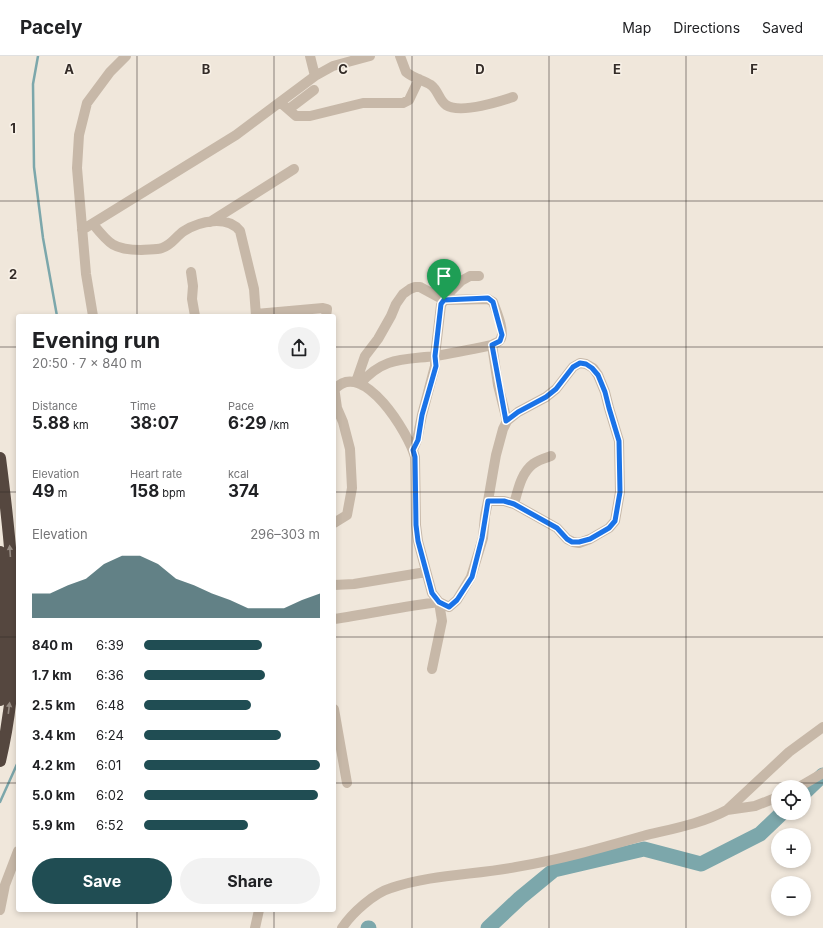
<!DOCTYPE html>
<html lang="en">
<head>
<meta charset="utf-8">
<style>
  body { margin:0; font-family:Inter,sans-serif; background:#f2f2f2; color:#202124; height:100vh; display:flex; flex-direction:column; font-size:15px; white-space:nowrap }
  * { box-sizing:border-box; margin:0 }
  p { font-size:13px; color:#757577 }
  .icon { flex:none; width:22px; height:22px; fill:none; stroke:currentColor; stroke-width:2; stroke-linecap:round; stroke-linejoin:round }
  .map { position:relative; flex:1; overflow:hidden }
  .panel { position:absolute; left:16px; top:258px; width:320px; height:598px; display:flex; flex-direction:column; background:#fff; border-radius:4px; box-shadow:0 2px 6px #0003 }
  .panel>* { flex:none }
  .fabs { position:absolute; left:771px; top:724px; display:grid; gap:8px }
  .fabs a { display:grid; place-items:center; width:40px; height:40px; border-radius:50%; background:#fff; box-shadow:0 2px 6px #0003; font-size:20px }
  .pin { position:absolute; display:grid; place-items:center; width:34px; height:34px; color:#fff; margin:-41px -17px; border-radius:50% 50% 50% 0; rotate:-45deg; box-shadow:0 0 4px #0007 }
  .pin .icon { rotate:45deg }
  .round { display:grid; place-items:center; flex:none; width:42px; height:42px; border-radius:21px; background:#f2f2f2 }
  .overview { display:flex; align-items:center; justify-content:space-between; height:68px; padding:0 16px }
  h1 { font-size:22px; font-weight:700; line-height:30px }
  .figures { display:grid; grid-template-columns:repeat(3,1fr); gap:6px; height:68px; padding:4px 16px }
  .figures div { display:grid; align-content:center }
  .figures b { font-size:17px; font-weight:700 }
  .figures small { font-size:11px; font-weight:400 }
  .figures p { font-size:11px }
  .chart { height:112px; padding:8px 16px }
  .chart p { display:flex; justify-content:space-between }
  .chart svg { width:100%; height:72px; margin-top:4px; fill:#204d53; opacity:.7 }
  .button { display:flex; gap:8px; margin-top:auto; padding:8px 16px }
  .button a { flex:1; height:46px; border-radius:24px; background:#204d53; color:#fff; font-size:16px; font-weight:700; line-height:46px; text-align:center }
  .button a+a { background:#f2f2f2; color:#202124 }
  ul { padding:0 16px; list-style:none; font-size:13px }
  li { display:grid; grid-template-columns:64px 48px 1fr; align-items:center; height:30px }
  li i { height:10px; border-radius:5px; background:#204d53 }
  header { display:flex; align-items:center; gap:24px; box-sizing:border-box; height:56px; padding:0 20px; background:#fff; border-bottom:1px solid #e0e0e0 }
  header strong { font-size:19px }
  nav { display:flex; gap:22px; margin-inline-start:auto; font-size:14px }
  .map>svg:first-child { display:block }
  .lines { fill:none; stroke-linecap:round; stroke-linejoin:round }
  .stream { stroke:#7ca7ab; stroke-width:2.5 }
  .river { stroke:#7ca7ab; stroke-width:15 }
  .minor { stroke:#c7b8a8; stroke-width:10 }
  .highway { stroke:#55473f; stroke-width:12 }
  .oneway { fill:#968b82 }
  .route-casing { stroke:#fff; stroke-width:8 }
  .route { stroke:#1a73e8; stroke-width:5 }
  .grid { fill:none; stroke:#342c28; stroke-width:1; stroke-opacity:0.55 }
  .grid-label { font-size:13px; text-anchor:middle; font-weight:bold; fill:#342c28; stroke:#f8f1e7; stroke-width:3; stroke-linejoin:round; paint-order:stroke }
</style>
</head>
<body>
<header>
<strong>Pacely</strong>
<nav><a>Map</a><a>Directions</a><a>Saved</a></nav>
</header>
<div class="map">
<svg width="823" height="872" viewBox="0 0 823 872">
  <rect width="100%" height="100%" fill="#f0e7db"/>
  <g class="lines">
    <path class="stream" d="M38,0L33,28L34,111L43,182L57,260
      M0,746L18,706"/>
    <path class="river" d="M804,737L823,719
      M368,872H369
      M488,872L520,842L554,814L644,793L701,808L760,778L782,757"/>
    <path class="minor" d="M310,0L315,20
      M400,0L406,16C413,22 423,24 431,29C438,34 439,44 446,49C460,58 498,46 513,41
      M281,47L296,60H310L363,47H403L409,44L419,23
      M289,53L314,34
      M210,166L294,113
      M93,168C109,188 114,194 141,194C148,193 156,194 162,192C172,189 176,180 184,175C200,165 227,159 240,175L254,233L256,260
      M82,174L236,79L315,20L333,10L370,0
      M191,216L193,230L192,243L195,260
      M256,258L323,252L327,253L326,260
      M93,260L86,218L77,112L79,79L87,47L110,16L126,0
      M492,289L498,329L507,365
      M356,326L365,300L378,283L391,260L396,248L403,238L410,233L415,231H420L444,244L488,243L493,246C496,254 506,277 500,284C499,286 495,287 492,289C473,293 454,297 435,300C403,304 383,301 360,328
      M334,331L337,352L343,366L350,393L352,432L347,459L334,467
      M335,333C363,302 409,378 415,401L416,469L418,485L432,537L439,546L449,551L457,544L471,521L483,482L485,460L488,445L493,416L496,399L503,373L507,365L518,356L546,341L556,333L573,311L580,307L586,308L593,312L598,319L605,336L609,352L619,385L620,436L615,465L609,472L590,483L579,487L573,486L567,483L557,472L514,448L504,445H488
      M413,394L417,384L422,359L435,310V300L441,249L449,237L461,225L470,220H479
      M514,448C518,434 521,417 533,408C538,404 545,402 551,400
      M334,529L354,528L426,516
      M334,563C369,558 404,550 439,546L442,565L432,613
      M334,653L347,727
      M799,731L823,717
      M727,754L755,750L778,741
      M0,854L5,829L18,795
      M255,872L259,854
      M342,872C352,857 374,837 391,832C432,818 475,819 516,811C559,804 601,792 643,780C671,773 701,768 727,754L789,696L823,671"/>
    <path class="highway" d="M0,402C13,502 24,605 0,705
      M0,496C5,545 7,595 0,644"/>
  </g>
  <defs><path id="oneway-solid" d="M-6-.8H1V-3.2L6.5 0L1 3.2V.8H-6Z"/></defs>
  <g class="oneway">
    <use href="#oneway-solid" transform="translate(10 495) rotate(-94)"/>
    <use href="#oneway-solid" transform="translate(9 652) rotate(-83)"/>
  </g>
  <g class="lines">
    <g class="route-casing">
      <path id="route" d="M488,242L493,246L502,279L500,285L492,289L506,365L518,356L546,341L556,333L573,311L580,307L586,308L592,312L598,319L605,336L609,352L619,385L620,436L615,465L609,472L590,483L579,486H572L567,483L557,472L514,448L504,445H488L482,482L472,521L457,544L449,551L439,546L432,537L418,485L416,469L415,401L413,394L418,384L422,359L436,310L435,300L441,248L444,244Z"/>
    </g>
    <use href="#route" class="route"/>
  </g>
  <path class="grid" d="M137,0V260M274,0V260M412,0V872M549,0V872M686,0V872M0,145H823M0,291H18M334,291H823M0,436H18M334,436H823M0,581H18M334,581H823M0,727H18M334,727H823M137,854V872M274,854V872"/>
  <g class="grid-label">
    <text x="69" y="18">A</text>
    <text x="206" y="18">B</text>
    <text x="343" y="18">C</text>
    <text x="480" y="18">D</text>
    <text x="617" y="18">E</text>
    <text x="754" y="18">F</text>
    <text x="13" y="77">1</text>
    <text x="13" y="223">2</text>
  </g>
</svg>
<div class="fabs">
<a><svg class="icon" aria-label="locate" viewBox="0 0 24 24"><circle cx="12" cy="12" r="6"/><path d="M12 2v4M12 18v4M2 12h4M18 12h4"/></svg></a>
<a>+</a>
<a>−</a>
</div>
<div class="pin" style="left:444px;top:244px;background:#1e9e55"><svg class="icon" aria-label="arrive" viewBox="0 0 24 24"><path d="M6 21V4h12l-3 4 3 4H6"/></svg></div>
<section class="panel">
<div class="overview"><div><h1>Evening run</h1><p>20:50 · 7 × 840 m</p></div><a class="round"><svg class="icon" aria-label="share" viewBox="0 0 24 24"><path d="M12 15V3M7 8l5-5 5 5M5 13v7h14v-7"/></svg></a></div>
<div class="figures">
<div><p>Distance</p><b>5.88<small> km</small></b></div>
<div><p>Time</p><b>38:07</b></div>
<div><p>Pace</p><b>6:29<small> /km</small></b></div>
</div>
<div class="figures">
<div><p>Elevation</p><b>49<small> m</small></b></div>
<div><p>Heart rate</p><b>158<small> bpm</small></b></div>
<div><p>kcal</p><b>374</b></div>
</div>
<div class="chart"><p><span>Elevation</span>296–303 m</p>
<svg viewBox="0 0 160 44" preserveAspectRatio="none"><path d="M0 44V29L10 29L20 24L30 20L40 11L50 6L60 6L70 11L80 20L90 24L100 29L110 33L120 38L130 38L140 38L150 33L160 29V44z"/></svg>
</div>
<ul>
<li><b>840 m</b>6:39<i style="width:67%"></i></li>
<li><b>1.7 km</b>6:36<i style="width:69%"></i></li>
<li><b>2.5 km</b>6:48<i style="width:61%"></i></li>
<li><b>3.4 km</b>6:24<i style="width:78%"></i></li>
<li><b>4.2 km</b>6:01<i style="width:100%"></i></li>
<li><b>5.0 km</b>6:02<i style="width:99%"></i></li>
<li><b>5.9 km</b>6:52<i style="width:59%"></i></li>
</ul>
<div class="button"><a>Save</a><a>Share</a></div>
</section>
</div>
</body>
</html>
